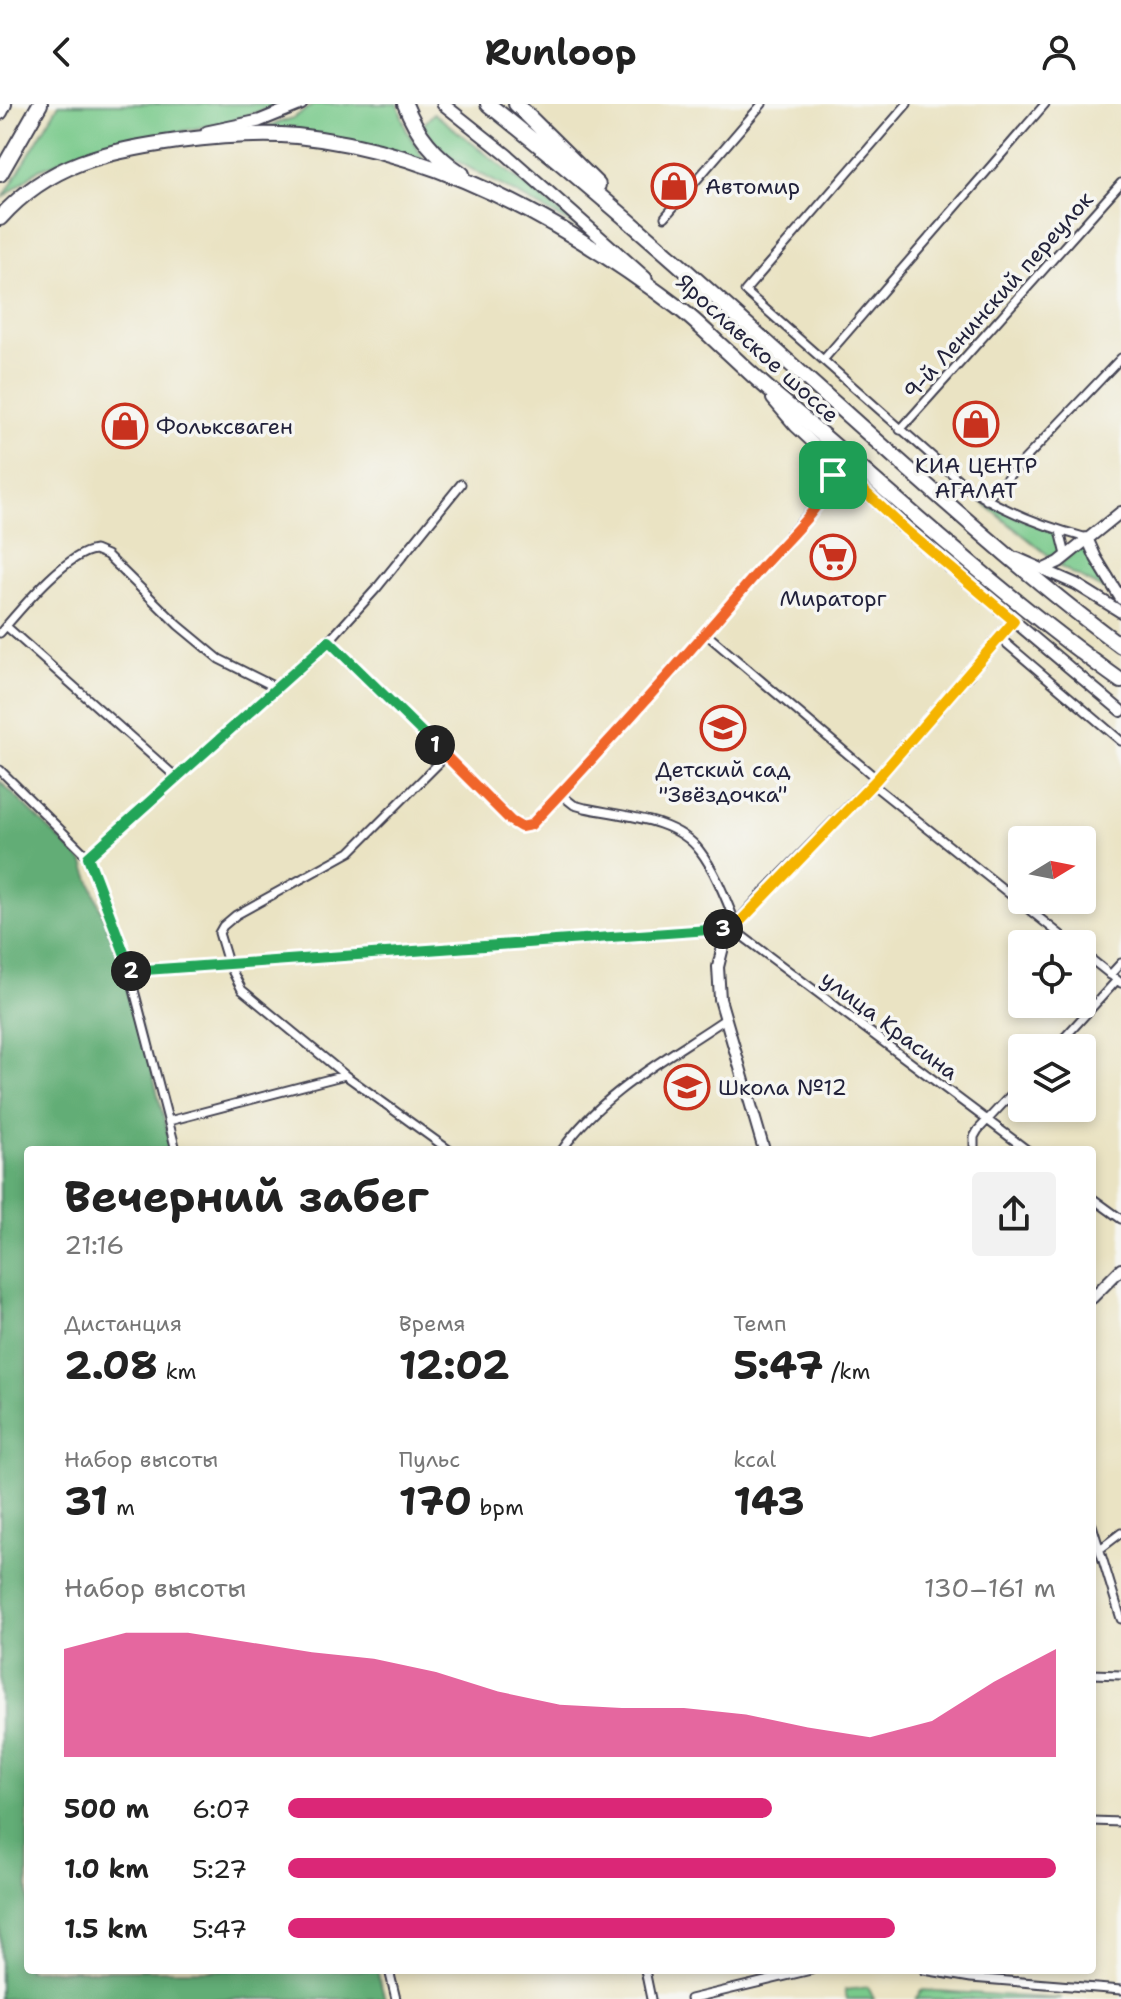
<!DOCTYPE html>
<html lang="ru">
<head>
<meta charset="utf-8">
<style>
  body { margin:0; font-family:"Shantell Sans",sans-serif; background:#f2f2f2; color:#222; height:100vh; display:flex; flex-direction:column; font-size:30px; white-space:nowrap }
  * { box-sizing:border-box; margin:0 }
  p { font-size:26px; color:#767676 }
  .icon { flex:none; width:44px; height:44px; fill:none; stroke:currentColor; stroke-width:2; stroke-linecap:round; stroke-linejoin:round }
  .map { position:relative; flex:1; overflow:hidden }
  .details { position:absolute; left:24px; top:1042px; width:1072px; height:828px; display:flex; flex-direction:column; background:#fff; border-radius:8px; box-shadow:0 4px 12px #0003 }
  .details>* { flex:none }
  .needle { width:52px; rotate:80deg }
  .fabs { position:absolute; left:1008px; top:722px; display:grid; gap:16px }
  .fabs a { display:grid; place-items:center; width:88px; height:88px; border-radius:8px; background:#fff; box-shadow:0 4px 12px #0003; font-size:40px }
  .pin { position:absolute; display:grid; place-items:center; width:68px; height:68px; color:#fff; margin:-34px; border-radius:16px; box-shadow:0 4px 12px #0006 }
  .km { position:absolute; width:40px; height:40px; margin:-20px; border-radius:50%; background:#222; color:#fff; font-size:22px; line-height:40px; text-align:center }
  .round { display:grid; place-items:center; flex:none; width:84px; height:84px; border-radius:8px; background:#f2f2f2 }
  .head { display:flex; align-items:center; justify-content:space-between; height:136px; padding:0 40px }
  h1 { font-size:44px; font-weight:700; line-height:60px }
  .stats { display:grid; grid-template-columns:repeat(3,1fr); gap:12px; height:136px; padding:8px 40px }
  .stats div { display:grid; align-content:center }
  .stats b { font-size:40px; font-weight:700 }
  .stats small { font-size:22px; font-weight:400 }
  .stats p { font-size:22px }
  .chart { height:224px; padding:16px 40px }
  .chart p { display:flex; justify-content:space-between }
  .chart svg { width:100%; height:144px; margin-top:8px; fill:#db2777; opacity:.7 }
  ul { padding:0 40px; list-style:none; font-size:26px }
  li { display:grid; grid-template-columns:128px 96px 1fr; align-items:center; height:60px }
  li i { height:20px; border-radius:10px; background:#db2777 }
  header { display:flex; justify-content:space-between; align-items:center; height:104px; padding:0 40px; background:#fff; font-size:36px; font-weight:700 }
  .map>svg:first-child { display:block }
  .green { fill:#78c98a; stroke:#4d7662; stroke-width:2 }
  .forest { fill:#62ad76; stroke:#426858; stroke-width:2 }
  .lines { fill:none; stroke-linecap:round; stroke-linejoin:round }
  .street-casing { stroke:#403f4f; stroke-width:11 }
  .secondary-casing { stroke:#403f4f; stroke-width:14 }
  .primary-casing { stroke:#403f4f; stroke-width:15 }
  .highway-casing { stroke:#403f4f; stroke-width:18 }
  .street { stroke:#fff; stroke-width:7 }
  .secondary { stroke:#fff; stroke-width:10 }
  .primary { stroke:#fff; stroke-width:11 }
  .highway { stroke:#fff; stroke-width:14 }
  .split-1-casing { stroke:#fff; stroke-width:16 }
  .split-2-casing { stroke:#fff; stroke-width:16 }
  .split-3-casing { stroke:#fff; stroke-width:16 }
  .split-4-casing { stroke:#fff; stroke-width:16 }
  .split-1 { stroke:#f0652b; stroke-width:10 }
  .split-2 { stroke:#22a559; stroke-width:10 }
  .split-3 { stroke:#22a559; stroke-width:10 }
  .split-4 { stroke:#f5b400; stroke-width:10 }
  .labels { text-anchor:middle; stroke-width:7; stroke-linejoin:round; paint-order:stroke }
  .poi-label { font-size:22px; fill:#22223b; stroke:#f6f6f2; text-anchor:start }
  .street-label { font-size:22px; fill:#22223b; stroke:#f6f6f2 }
</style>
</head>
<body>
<header><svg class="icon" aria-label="back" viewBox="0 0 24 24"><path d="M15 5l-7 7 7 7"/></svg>Runloop<svg class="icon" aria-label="person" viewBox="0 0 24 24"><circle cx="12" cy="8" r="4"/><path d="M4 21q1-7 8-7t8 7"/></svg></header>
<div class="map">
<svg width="1121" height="1895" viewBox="0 0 1121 1895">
  <rect width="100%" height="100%" fill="#f6f6f2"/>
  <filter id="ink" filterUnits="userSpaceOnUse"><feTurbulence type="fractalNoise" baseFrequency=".0125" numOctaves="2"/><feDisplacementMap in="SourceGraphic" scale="16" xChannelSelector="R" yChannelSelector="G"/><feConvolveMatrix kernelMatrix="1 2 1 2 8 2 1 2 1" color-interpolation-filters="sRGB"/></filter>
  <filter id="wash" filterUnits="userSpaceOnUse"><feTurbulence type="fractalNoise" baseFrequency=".006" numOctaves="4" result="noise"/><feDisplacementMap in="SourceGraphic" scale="32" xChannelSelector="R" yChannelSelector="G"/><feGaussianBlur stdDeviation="1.8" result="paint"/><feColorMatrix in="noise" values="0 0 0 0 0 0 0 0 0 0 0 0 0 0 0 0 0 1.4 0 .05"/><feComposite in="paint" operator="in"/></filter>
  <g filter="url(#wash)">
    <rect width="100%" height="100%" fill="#eae3c3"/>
    <path class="green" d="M59,0H282L223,19L123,39L79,51L39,65L3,94Z
      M315,0H398L406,25L426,59L259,25L293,14Z
      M434,9L582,126L455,56L437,41L423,21Z
      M983,399L1057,430L1062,442L1058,449L1049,452Z
      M1079,444L1088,446L1117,493L1059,462Z
      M868,1883L874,1895H847L845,1886Z
      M921,1886L1062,1895H916Z"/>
    <path class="forest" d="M0,677L84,759L135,900L172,1046H28V1866H377L385,1895H0Z"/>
  </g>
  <g filter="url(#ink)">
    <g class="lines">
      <g class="street-casing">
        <path id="street" d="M907,0L745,187L968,384C1004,407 1045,423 1087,434
          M665,113L762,0
          M824,255L1045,0
          M900,326L1121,79
          M830,382L837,377L852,376
          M986,396L1121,254
          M1060,427L1066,451
          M6,522L176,673
          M0,529C20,506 66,449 95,446L107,451L178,521L219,555L277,584
          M705,529L877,675
          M1000,534L1121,637
          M329,537L517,722L531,721L560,690L574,701L585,704C622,712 676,714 700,747C716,768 726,796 736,820
          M446,652L350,748L236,811L223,822L219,829L228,859L242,886L345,971L449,1046
          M0,666L88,753L129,867L176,1046
          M872,680L1072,840
          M560,690L705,529L813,404L830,382L833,371L831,359
          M88,753L329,537L376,485L461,380
          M1082,848L1121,879
          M129,867L733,825L1027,1046
          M1110,871L1121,859
          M1055,944L1117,876
          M169,1017L345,971
          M562,1046C602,988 668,954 725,915
          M974,1046V1033L978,1026L1022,979
          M1092,1094L1121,1115
          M1092,1421L1121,1515
          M1100,1445L1121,1429
          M1092,1570L1121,1571
          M1092,1717L1121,1718
          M389,1866L396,1895
          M645,1866L651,1895
          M924,1866L971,1874L1121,1886
          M690,1895L811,1866"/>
      </g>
      <g class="secondary-casing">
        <path id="secondary" d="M772,295L795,322L906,426L1121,607
          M1087,434L1096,454L1121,495
          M1017,454L1076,480L1121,508
          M1044,465L1059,458L1121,408
          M764,1046L720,895L718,863L724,839L733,825L766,788L877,675L1014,517
          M1092,1194L1121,1165"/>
      </g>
      <g class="primary-casing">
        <path id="primary" d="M443,0L507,51L646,174
          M207,28L259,17L301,0"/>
      </g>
      <g class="highway-casing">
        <path id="highway" d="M405,0C417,30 434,52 462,70
          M488,0C623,107 750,224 879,339C958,409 1036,479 1121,542
          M516,0L598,81
          M0,8L4,0
          M0,70L40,0
          M0,114C49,59 107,47 178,37C217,32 257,29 297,32C437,46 570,121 680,205C697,218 713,235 729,249C753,272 778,294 804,315C907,404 1010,498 1121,577"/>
      </g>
      <use href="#street" class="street"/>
      <use href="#secondary" class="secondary"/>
      <use href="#primary" class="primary"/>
      <use href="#highway" class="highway"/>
    </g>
  </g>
  <g class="lines" filter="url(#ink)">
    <g class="split-1-casing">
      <path id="split-1" d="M435,641L511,717L521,723L531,721C610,637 688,550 763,462C786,435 822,405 833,371"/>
    </g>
    <g class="split-2-casing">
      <path id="split-2" d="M131,867L88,753L329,537L435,641"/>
    </g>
    <g class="split-3-casing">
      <path id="split-3" d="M131,867L723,825"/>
    </g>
    <g class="split-4-casing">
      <path id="split-4" d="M723,825H733L877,675L1014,517L906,426L830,355L833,371"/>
    </g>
    <use href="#split-1" class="split-1"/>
    <use href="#split-2" class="split-2"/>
    <use href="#split-3" class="split-3"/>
    <use href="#split-4" class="split-4"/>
  </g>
  <defs>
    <g id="shop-ring" transform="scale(2.3)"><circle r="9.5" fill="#f6f6f2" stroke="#c8321e" stroke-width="1.5"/><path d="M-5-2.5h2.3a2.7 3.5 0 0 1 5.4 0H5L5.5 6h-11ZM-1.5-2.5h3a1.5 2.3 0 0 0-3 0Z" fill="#c8321e"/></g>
    <g id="supermarket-ring" transform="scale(2.3)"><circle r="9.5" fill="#f6f6f2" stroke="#c8321e" stroke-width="1.5"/><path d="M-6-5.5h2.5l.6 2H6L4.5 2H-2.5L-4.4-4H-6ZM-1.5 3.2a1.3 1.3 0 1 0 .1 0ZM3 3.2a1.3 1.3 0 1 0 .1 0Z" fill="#c8321e"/></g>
    <g id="school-ring" transform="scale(2.3)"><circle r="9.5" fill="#f6f6f2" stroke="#c8321e" stroke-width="1.5"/><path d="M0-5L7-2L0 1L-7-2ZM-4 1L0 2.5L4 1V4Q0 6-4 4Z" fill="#c8321e"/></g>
  </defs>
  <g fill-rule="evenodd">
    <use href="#shop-ring" x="674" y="82"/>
    <use href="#shop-ring" x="976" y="320"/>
    <use href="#shop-ring" x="125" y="322"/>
    <use href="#supermarket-ring" x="833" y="453"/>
    <use href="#school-ring" x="723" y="624"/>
    <use href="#school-ring" x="687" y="983"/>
  </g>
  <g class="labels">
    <g class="poi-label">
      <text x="705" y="90">Автомир</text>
      <text x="156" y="330">Фольксваген</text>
      <text x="976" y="369" text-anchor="middle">КИА ЦЕНТР<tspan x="976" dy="25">АГАЛАТ</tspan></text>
      <text x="833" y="502" text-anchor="middle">Мираторг</text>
      <text x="723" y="673" text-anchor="middle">Детский сад<tspan x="723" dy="25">"Звёздочка"</tspan></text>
      <text x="718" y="991">Школа №12</text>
    </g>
    <g class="street-label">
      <text transform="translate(998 191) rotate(-48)" y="8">9-й Ленинский переулок</text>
      <text transform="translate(758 244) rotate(42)" y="8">Ярославское шоссе</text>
      <text transform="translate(890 921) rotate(37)" y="8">улица Красина</text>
    </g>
  </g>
</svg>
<div class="fabs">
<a><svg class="needle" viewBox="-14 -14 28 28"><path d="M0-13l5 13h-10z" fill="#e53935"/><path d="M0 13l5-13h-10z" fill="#767676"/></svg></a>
<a><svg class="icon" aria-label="locate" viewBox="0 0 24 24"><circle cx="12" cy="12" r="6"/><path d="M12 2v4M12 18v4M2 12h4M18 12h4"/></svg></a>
<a><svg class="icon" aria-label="layers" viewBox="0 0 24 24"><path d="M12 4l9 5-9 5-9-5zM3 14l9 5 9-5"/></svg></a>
</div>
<div class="pin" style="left:833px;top:371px;background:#1e9e55"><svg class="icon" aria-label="arrive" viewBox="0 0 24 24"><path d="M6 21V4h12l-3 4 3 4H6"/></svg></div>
<b class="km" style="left:435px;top:641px">1</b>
<b class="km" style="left:131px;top:867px">2</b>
<b class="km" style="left:723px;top:825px">3</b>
<section class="details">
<div class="head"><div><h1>Вечерний забег</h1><p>21:16</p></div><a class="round"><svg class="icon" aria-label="share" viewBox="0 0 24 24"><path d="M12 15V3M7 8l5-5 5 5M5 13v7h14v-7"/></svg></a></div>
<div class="stats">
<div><p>Дистанция</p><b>2.08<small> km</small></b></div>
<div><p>Время</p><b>12:02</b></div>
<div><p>Темп</p><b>5:47<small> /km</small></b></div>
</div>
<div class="stats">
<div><p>Набор высоты</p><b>31<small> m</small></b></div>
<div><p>Пульс</p><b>170<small> bpm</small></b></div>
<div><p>kcal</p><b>143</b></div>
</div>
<div class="chart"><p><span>Набор высоты</span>130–161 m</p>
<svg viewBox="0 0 160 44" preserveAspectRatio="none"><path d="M0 44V11L10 6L20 6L30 9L40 12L50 14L60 18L70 24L80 28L90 29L100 29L110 31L120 35L130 38L140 33L150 21L160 11V44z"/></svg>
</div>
<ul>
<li><b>500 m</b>6:07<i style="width:63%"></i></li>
<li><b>1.0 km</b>5:27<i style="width:100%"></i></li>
<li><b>1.5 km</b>5:47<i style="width:79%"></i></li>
</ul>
</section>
</div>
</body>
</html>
